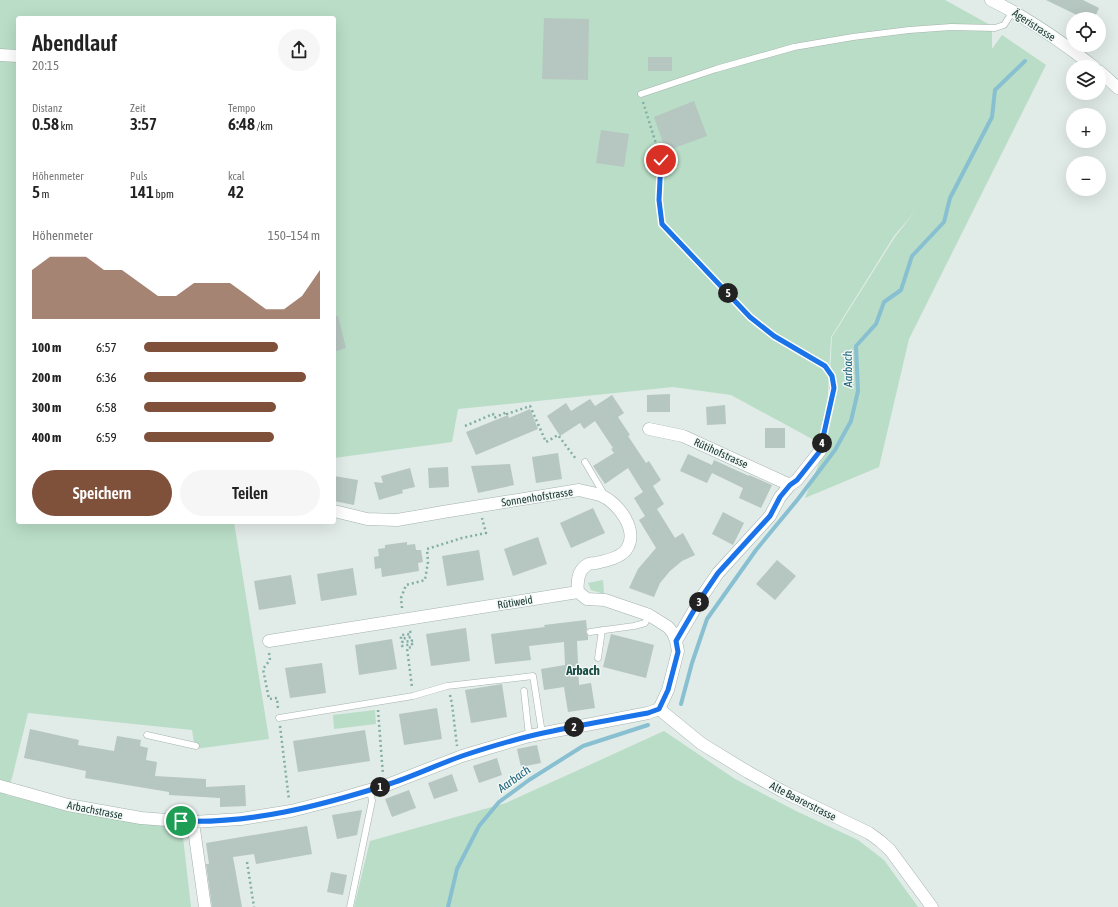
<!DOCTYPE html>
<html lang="de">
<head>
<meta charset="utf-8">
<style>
  body { margin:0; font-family:"Asap Condensed",sans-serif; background:#f6f6f6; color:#222; height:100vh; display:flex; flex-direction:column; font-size:15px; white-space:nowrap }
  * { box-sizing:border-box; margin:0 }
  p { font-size:13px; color:#767676 }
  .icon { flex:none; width:22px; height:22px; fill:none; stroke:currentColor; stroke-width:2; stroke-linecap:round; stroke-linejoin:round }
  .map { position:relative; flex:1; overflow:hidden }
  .panel { position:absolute; left:16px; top:16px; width:320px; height:508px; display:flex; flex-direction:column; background:#fff; border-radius:4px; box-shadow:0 4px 16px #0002 }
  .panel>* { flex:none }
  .fabs { position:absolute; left:1066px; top:12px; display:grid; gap:8px }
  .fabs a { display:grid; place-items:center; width:40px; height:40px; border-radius:50%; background:#fff; box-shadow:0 4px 16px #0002; font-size:20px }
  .pin { position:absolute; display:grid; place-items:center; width:34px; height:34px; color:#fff; margin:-17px; border:2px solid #fff; border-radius:50%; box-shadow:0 1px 4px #0007 }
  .km { position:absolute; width:20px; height:20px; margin:-10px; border-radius:50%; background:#222; color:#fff; font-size:11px; line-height:20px; text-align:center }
  .round { display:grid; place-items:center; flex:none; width:42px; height:42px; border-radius:21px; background:#f6f6f6 }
  .headline { display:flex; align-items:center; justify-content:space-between; height:68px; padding:0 16px }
  h1 { font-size:22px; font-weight:600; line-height:30px }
  .metrics { display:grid; grid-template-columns:repeat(3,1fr); gap:6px; height:68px; padding:4px 16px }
  .metrics div { display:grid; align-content:center }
  .metrics b { font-size:17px; font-weight:600 }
  .metrics small { font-size:11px; font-weight:400 }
  .metrics p { font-size:11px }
  .chart { height:112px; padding:8px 16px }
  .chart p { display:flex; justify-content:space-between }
  .chart svg { width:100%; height:72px; margin-top:4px; fill:#80513a; opacity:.7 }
  .action { display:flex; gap:8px; margin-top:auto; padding:8px 16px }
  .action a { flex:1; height:46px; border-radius:24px; background:#80513a; color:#fff; font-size:16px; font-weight:600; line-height:46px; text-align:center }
  .action a+a { background:#f6f6f6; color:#222 }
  ul { padding:0 16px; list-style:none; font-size:13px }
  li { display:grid; grid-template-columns:64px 48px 1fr; align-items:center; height:30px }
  li i { height:10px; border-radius:5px; background:#80513a }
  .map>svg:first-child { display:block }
  .green { fill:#b9ddc6 }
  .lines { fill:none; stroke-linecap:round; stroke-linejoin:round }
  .stream { stroke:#88c0d1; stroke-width:4 }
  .building { fill:#b6c6c1 }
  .service-casing { stroke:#a4b3af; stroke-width:7 }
  .minor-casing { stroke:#a4b3af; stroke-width:13 }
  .secondary-casing { stroke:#9fb7b0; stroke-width:13 }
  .path { stroke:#81afa4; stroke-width:2.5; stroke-dasharray:2 3; stroke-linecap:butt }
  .service { stroke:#fff; stroke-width:6 }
  .minor { stroke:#fff; stroke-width:12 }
  .secondary { stroke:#fff; stroke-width:12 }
  .route-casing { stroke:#fff; stroke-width:8 }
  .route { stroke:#1a73e8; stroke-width:5 }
  .labels { text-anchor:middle; stroke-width:3; stroke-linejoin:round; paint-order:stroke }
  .street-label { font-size:11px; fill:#213c37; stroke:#f1f8f5 }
  .water-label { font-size:12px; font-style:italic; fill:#1b6178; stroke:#f1f8f5 }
  .quarter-label { font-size:13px; font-weight:bold; fill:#1d4e46; stroke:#f1f8f5 }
</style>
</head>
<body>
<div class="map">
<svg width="1118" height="907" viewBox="0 0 1118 907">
  <rect width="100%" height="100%" fill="#e1ebe7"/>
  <path class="green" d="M0,0H945L992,26V49L1002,35L1046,65L909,339L879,467L805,498L826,446L832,337L895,237L916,210L894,236L831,337L825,446L731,395L673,387L458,409L452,442L334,458V18H18V522H234L269,739L195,749L192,730L28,713L12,778L6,795L84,814L182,829L191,907H0Z
    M603,580L604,594L591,590L588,583Z
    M375,710L376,724L334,729L333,715Z
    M664,731L735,779L796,811L858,840L884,860L918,907H354L370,841L506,803Z"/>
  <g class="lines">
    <path class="stream" d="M681,704L692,663L707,619L756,550L798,499L835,450L851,421L858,391L856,346L876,324L884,302L901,290L912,256L944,222L950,198L992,117L995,90L1025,61
      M448,907L457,869L479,826L499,802L529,780L583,746L648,725"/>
  </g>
  <path class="building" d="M1046,0H1083L1099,8L1094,19H1085Z
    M544,18L589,19L588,80L542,79Z
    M648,57H672V71H648Z
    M694,101L707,136L666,151L654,117Z
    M601,130L629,134L624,167L596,163Z
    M334,316H338L346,348L334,352Z
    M670,394V412H647V395Z
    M612,395L624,413L618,417L630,435L628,436L646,463L649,461L661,480L653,486L664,504L657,509L675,538L683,533L695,555L682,561L670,571L660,583L654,597L629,588L638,569L656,548L639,520L645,516L634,498L643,492L628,468L605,484L593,466L614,453L611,449L613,448L595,421L584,429L580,423L560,436L547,416L566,403L571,411L590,399L595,406Z
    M725,405L726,424L707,425L706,407Z
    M530,409L538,429L476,455L466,432L508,415L509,418Z
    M765,428H785V448H765Z
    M558,453L562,479L536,483L532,457Z
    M688,454L712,465L714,460L749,476V475L772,485L761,508L739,498L743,488L712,473L707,483L680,471Z
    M510,464L514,485L478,493L471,466Z
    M448,467L449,487L429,488L428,468Z
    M410,468L415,487L402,490L403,493L379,500L374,482L383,483L381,476Z
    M334,476L358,480L354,505L334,501Z
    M593,508L605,533L571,548L560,523Z
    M723,512L744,523L733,545L712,534Z
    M538,537L547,564L513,576L504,549Z
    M407,542V545L415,544L416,550H421L423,562L418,563L419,571L382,577L381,568L375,569L374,557L379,556L378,549L385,548V545Z
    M479,550L484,580L447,586L442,556Z
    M777,560L796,576L775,600L756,584Z
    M353,568L357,595L321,601L317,574Z
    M291,575L296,604L259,610L254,581Z
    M586,620L587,629L586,632L588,636V640L577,641L579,685L591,683L595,708L568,712L564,687L544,690L541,669L565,665L564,642L529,646L531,660L495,664L491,634L545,627L544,625Z
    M466,628L470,661L431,666L426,634Z
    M611,634L654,645L646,678L603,667Z
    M392,639L397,669L359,675L355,645Z
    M322,663L326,693L290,698L285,668Z
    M502,684L507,717L471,723L465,690Z
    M437,708L442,739L404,745L399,714Z
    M30,729L79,740L78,745L114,751L117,736L141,740L140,746L148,748L146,760L157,762L155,776L206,779V787L245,785L246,806L220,807V798L169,795V792L85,778L86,771L24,758Z
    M365,730L370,761L298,772L293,741Z
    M537,745L541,763L521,767L517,749Z
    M497,758L502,775L479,783L473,766Z
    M452,774L458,791L434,799L428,783Z
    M409,790L416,808L392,817L385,799Z
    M362,810L357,835L337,839L332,815Z
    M307,826L312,854L256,864L254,854L233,857L242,907H212L206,864H209L206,843Z
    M331,872L347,875L343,895L327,892Z"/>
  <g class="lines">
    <g class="service-casing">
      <path id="service" d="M641,94L716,69L794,47L853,37L909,30L951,27L995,28L1004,25L1013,11
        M585,462L605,496
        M590,632L634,626L645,623L649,615
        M598,658L602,630
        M524,691L529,736
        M279,718L413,696L447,686L533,676L542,733
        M147,735L196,746
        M350,907L372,801L370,790"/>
    </g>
    <g class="minor-casing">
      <path id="minor" d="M0,55L18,56
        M649,429L683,436L790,485
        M334,511L367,519L397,520L443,512L579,490C586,492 594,493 600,495C618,502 640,531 626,550C620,558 605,561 596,563C593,563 589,563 587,565C577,571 577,583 578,592
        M269,641L578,592L587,599L605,600L649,615L668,627L673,633L676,641L678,651L668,690L659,709
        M676,641L703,595L718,573L770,516L780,497L790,485L797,480L820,451
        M659,709L702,744L748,772L782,791L869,833L880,841L890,850L932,907
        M0,786L68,805L141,818L193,822L241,819L291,811L342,798L387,785L462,756L529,736L648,713L659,709
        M193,822L205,907"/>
    </g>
    <g class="secondary-casing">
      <path id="secondary" d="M991,0C1028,18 1062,42 1094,67
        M1099,71L1118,88"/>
    </g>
    <path class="path" d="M643,102L661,160L659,200L662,224L750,317L774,336L825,366L832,376L834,388L822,440
      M465,426L493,414L494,418L507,412V414L530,406L546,442L558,435L576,459
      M402,608L401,598L406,585L425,580L428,562L427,549L462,538L486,533L482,518
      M410,631L411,634L401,635V639L411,637L412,641L402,642V646L412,644V647L407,648L412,687
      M269,653L270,660L263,669L269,699L277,698L278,709
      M450,695L452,704L457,746
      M378,710L383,775
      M280,726L289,800
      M247,862L254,907"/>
    <use href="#service" class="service"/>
    <use href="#minor" class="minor"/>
    <use href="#secondary" class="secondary"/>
  </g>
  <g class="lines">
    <g class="route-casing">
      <path id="route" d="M181,821C250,824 320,806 386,785C412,777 436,765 462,756C492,746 522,737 553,731C584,724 616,719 648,713L659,709L668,690L678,652L676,641L703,595L718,573L770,516L780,497L790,485L797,480L820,451L834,388L832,376L825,366L774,336L750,317L662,224L659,200L661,160"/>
    </g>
    <use href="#route" class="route"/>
  </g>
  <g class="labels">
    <g class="street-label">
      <text transform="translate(1034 25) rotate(33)" y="4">Ägeristrasse</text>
      <text transform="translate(721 453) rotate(24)" y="4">Rütihofstrasse</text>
      <text transform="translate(537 497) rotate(-9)" y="4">Sonnenhofstrasse</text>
      <text transform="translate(515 602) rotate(-9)" y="4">Rütiweid</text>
      <text transform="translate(803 801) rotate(27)" y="4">Alte Baarerstrasse</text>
      <text transform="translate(95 810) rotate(11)" y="4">Arbachstrasse</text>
    </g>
    <g class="water-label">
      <text transform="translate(848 369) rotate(-91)" y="4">Aarbach</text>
      <text transform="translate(514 779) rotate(-36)" y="4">Aarbach</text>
    </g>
    <g class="quarter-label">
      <text x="583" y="675">Arbach</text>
    </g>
  </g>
</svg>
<div class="fabs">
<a><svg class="icon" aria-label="locate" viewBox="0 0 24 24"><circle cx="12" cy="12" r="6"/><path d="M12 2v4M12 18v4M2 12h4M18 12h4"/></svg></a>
<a><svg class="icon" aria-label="layers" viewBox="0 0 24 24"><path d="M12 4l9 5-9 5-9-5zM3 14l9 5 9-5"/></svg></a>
<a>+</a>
<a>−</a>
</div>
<div class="pin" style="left:181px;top:821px;background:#1e9e55"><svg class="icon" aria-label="arrive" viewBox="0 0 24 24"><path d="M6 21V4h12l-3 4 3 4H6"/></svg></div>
<div class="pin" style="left:661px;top:160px;background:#d93025"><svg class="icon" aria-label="check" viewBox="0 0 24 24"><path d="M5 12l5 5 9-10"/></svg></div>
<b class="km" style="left:380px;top:787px">1</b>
<b class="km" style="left:574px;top:727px">2</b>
<b class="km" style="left:699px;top:602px">3</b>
<b class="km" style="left:822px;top:443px">4</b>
<b class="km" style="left:728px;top:293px">5</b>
<section class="panel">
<div class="headline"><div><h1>Abendlauf</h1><p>20:15</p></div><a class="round"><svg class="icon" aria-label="share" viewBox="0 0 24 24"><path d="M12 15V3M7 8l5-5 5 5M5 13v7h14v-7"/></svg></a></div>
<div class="metrics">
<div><p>Distanz</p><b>0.58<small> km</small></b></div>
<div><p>Zeit</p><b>3:57</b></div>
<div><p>Tempo</p><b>6:48<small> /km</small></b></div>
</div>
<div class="metrics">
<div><p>Höhenmeter</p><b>5<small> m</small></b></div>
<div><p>Puls</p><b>141<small> bpm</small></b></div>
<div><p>kcal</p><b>42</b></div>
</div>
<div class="chart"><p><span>Höhenmeter</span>150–154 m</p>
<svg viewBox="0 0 160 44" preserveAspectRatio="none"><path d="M0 44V14L10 6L20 6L30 6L40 14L50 14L60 22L70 30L80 30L90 22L100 22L110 22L120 30L130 38L140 38L150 30L160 14V44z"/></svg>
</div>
<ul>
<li><b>100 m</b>6:57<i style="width:76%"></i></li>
<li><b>200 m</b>6:36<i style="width:92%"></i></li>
<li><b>300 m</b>6:58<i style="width:75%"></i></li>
<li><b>400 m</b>6:59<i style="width:74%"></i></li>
</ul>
<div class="action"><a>Speichern</a><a>Teilen</a></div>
</section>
</div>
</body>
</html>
